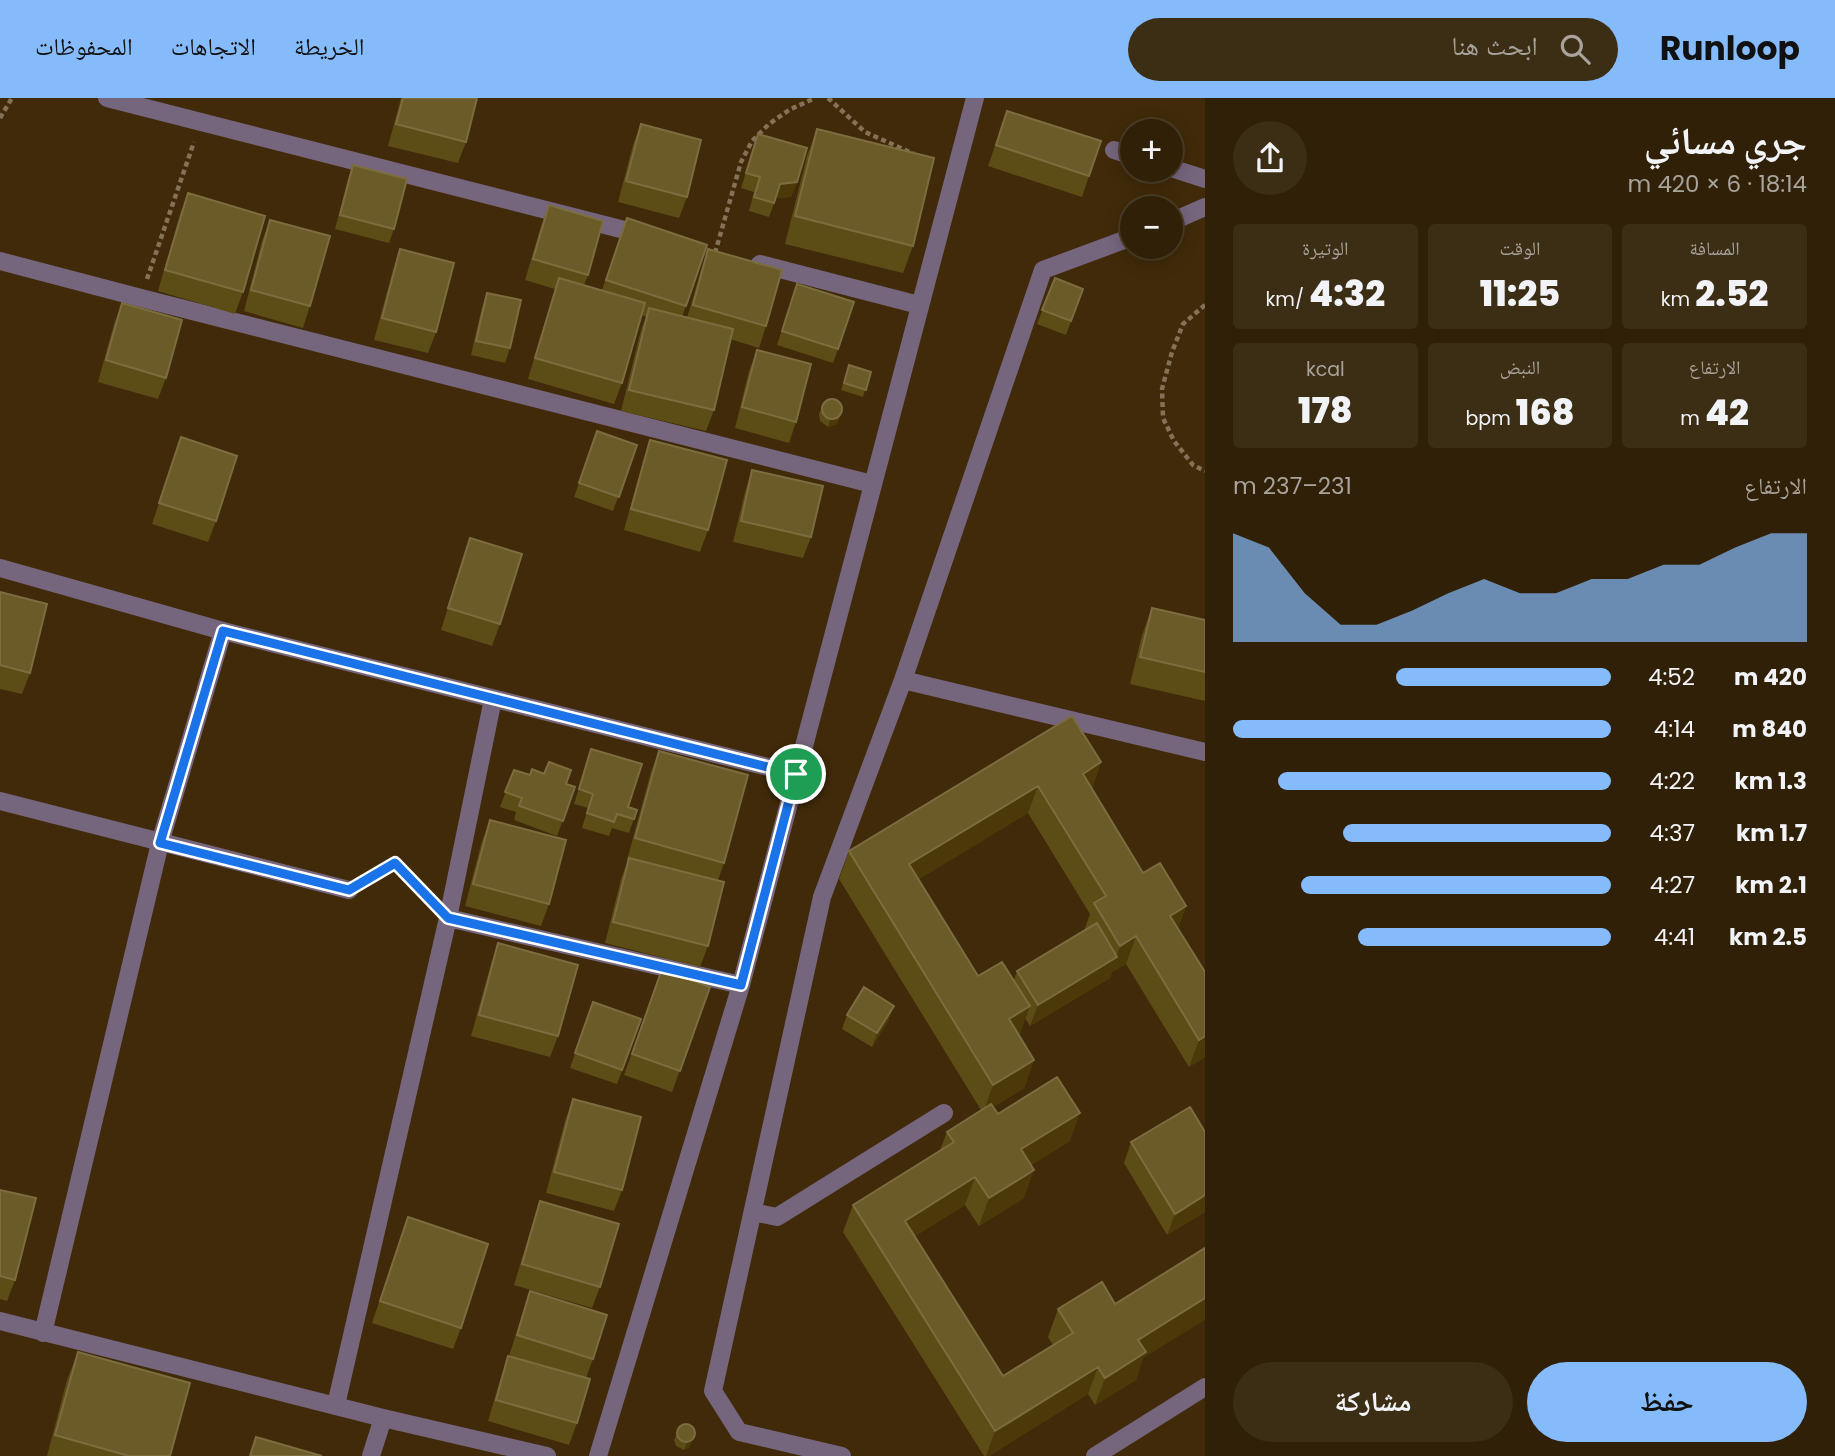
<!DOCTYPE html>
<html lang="ar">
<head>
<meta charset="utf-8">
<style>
  body { margin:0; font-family:Poppins,"Noto Naskh Arabic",sans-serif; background:#3c2d15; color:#f1f3f6; direction:rtl; height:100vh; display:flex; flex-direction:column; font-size:26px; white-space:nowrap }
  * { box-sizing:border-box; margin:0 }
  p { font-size:23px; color:#a8a39b }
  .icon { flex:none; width:38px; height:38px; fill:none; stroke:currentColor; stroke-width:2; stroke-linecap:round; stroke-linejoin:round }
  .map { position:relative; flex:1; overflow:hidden; direction:ltr }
  .details { display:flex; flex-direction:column; background:#302007; width:630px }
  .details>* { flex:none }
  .buttons { position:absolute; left:1120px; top:21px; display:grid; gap:14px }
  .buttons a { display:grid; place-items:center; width:63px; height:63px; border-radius:50%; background:#302007; box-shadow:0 4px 18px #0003,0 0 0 2px #4b3e28; font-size:35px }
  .pin { position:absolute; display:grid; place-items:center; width:60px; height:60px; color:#fff; margin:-30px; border:4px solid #fff; border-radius:50%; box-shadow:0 2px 7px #0007 }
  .round { display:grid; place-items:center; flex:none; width:74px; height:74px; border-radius:37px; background:#3c2d15 }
  .summary { display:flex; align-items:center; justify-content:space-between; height:119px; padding:0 28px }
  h1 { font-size:38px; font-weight:800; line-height:52px }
  .stats { display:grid; grid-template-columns:repeat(3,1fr); gap:10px; height:119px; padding:7px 28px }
  .stats div { display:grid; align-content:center; border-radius:7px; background:#3c2d15; text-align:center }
  .stats b { font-size:35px; font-weight:800 }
  .stats small { font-size:19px; font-weight:400 }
  .stats p { font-size:19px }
  .chart { height:196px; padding:14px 28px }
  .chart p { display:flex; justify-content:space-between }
  .chart svg { width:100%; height:126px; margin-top:7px; fill:#85bbfb; opacity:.7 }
  .button { display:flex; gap:14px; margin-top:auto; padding:14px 28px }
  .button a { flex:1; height:80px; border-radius:42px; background:#85bbfb; color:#111; font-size:28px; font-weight:800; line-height:80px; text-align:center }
  .button a+a { background:#3c2d15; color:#f1f3f6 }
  ul { padding:0 28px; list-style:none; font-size:23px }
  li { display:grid; grid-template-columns:112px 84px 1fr; align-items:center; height:52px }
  li i { height:18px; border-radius:9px; background:#85bbfb }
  header { display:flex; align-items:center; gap:42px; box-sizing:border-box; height:98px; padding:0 35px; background:#85bbfb; color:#111 }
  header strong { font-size:33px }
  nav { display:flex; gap:38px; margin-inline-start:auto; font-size:24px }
  .search { width:490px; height:63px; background:#3c2d15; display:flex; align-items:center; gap:18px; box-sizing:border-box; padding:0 24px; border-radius:38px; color:#a8a39b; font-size:26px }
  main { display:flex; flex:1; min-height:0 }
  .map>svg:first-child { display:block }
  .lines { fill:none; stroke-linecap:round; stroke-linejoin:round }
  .path { stroke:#847157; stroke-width:4.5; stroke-dasharray:5 3.5; stroke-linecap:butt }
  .minor { stroke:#75657d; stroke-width:18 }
  .wall { fill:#5c4d16; fill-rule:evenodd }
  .shaded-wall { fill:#4b3909 }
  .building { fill:#6a5b28; stroke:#7c6d40; stroke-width:2 }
  .route-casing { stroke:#fff; stroke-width:14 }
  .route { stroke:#1a73e8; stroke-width:9 }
</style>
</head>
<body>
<header>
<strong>Runloop</strong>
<div class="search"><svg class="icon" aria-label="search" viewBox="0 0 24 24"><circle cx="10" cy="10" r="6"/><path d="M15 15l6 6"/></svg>ابحث هنا</div>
<nav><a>الخريطة</a><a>الاتجاهات</a><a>المحفوظات</a></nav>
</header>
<main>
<section class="details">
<div class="summary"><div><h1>جري مسائي</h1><p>18:14 · 6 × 420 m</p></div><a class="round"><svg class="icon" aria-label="share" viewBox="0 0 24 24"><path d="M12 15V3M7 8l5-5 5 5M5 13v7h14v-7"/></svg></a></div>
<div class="stats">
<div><p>المسافة</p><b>2.52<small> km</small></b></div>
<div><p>الوقت</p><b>11:25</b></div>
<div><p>الوتيرة</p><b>4:32<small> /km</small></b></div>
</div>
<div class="stats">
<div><p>الارتفاع</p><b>42<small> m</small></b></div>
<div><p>النبض</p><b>168<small> bpm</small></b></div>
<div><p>kcal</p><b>178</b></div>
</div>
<div class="chart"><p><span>الارتفاع</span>231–237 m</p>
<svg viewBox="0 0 160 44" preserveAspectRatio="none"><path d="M0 44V6L10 11L20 27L30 38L40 38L50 33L60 27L70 22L80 27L90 27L100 22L110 22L120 17L130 17L140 11L150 6L160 6V44z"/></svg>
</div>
<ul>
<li><b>420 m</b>4:52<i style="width:57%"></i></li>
<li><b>840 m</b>4:14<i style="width:100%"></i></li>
<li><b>1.3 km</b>4:22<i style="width:88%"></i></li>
<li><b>1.7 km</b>4:37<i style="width:71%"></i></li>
<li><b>2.1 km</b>4:27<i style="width:82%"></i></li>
<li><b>2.5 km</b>4:41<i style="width:67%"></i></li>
</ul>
<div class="button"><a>حفظ</a><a>مشاركة</a></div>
</section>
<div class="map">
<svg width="1205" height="1358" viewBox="0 0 1205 1358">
  <rect width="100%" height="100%" fill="#402a09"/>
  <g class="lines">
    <path class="path" d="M828,0L865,34L914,56
      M0,20L12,0
      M715,155L741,64L752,43L769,26L789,12L815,0
      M147,181L194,44
      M1205,207L1183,226L1172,254L1162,291L1163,320L1174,343L1193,367L1205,373
      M365,782L395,765L431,802"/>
    <path class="minor" d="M107,0L644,137
      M1114,52L1132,58
      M1171,70L1205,81
      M1171,124L1205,109
      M0,163L141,200L872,386
      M760,166L919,207
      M0,470L223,533L796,676
      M903,582L1205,654
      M0,703L349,792
      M448,820L741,887
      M753,1114L777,1119L944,1015
      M0,1223L383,1320L547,1358
      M43,1235L160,745L223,533
      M336,1307L448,820L493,601
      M371,1358L383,1320
      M598,1358L741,887L975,0
      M842,1358L739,1334L713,1293L822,799L903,582L1043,172L1132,139
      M1095,1358L1205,1289"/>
  </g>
  <path class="wall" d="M401,0H477L466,44L458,65L388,48Z
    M1007,13L1089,78L1082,99L988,68Z
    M641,26L687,99L679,120L618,104L633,47Z
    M817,31L913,148L903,175L785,146L807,58Z
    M758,36L797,84L791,99L776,100L769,119L749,113L754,94L741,90Z
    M353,67L394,131L389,145L335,131L348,81Z
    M188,95L243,194L235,216L158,193L180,116Z
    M549,107L588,177L584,187L602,192L627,120L707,147L682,219L687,220L701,172L708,151L766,228L759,250L730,241L714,312L706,333L621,313L641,232L646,219L642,217L622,285L614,306L528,281L555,191L525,182L541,128Z
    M270,122L310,208L303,230L244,213L262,143Z
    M400,151L436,234L428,255L374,242L393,172Z
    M1055,180L1083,191L1066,237L1037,226Z
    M797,186L838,251L833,265L777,247Z
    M487,195L510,250L505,265L471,257L482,209Z
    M122,205L166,280L158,301L98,284L114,226Z
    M757,252L796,324L789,345L735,330L749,273Z
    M849,267L871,274L863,299L841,292Z
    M822,309L842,312L837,326L828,329L820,323L819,316Z
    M597,333L637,347L613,413L574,399Z
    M181,339L216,423L208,444L152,426Z
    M650,342L708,432L700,454L624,432L643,363Z
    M752,372L811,439L803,460L733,444L745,394Z
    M470,440L500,526L492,548L441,532Z
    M0,494L30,575L22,596L0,591Z
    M1152,510L1205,522V603L1130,586L1142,537Z
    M591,651L628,709L637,712L629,735L612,730L609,738L582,730L588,710L574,706Z
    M659,653L724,765L718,782L708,848L700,869L605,845L621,781L628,762H627L651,674Z
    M1101,664L1092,690L1143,775L1186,808L1178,830L1205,959L1189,969L1126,866L1112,874L1110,880L1030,928L1025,920L1020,936L1018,937L1034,962L1024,990L993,1009L998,1016L1070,1043L1031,1067L1024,1100L979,1128L965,1107L915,1138L1003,1278L1053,1247L1048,1239L1058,1211L1143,1260L1136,1282L1095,1307L1088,1296L989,1358H984L843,1134L853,1107L940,1052L947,1034L981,1012L839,781L849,753ZM1028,715L1090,816L1084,833L1017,873L1014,882L978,878L919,781Z
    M514,672L530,677L575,689L557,738L514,722L516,714L500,709Z
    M490,722L549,806L541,828L465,808L482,743Z
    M498,845L558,938L550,959L471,938L491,866Z
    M662,871L710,889L672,994L624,977Z
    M593,904L641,921L617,986L570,970Z
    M847,917L889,922L872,949L842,931Z
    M573,1001L622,1092L614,1113L546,1095L565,1023Z
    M1131,1044L1205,1114L1167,1137L1124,1065Z
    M0,1092L15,1182L7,1203L0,1201Z
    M540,1103L600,1189L592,1210L514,1187L533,1124Z
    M408,1119L461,1230L453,1251L372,1225Z
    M530,1193L593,1261L586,1280L577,1325L569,1347L488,1323L501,1279L509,1258Z
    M78,1254L170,1358H47L67,1282Z
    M680,1328L690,1349L684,1352L676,1348L674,1342Z"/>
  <path class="shaded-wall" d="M797,84L791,99L775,100L780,86Z
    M840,318L837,326L828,329L830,322Z
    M1101,664L1091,692L1083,676Z
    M1038,688L1028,715L899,793L909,766Z
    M1186,808L1176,836L1170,818Z
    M1136,838L1126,866L1112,874L1110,880L1030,928L1038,907L1116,860L1120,848Z
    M894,908L889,922L872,949L877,935Z
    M1030,908L1020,936L999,949L1009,921Z
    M1205,938V959L1189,969L1199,942Z
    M1034,962L1024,990L983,1015L993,987Z
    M1080,1015L1070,1043L1011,1079L1021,1051Z
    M1034,1072L1024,1100L979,1128L989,1100Z
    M975,1079L965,1107L895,1150L905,1123Z
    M1205,1097V1114L1167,1137L1175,1116Z
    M1205,1200V1222L1143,1260L1136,1282L1095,1307L1105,1280L1138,1242Z
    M1098,1269L1088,1296L989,1358H986L995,1333Z
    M695,1335L690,1349L684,1352L687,1344Z"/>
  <path class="building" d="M403,0H477L466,44L396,26Z
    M1007,13L1101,43L1089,78L996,47Z
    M641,26L701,42L687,99L626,83Z
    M817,31L934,60L913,148L795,118Z
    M758,36L807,50L797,84L780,86L774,105L754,99L760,79L746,75Z
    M353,67L407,81L394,131L340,117Z
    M188,95L265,118L243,194L165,172Z
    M549,107L603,123L588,177L533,161Z
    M627,120L707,147L686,208L606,182Z
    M270,122L330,138L310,208L251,192Z
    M400,151L454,165L436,234L382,220Z
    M708,151L782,172L766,228L693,207Z
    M559,180L645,205L622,285L535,260Z
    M1055,180L1083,191L1071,223L1042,212Z
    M797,186L854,204L838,251L782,233Z
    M487,195L521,202L510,250L476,243Z
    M122,205L182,222L166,280L106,262Z
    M649,210L733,231L714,312L629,292Z
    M757,252L811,266L796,324L742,309Z
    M849,267L871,274L866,292L844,285Z
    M822 311a10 10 0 1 1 20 0a10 10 0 1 1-20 0Z
    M597,333L637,347L619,399L579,385Z
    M181,339L237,358L216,423L159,405Z
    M650,342L727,362L708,432L631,411Z
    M752,372L823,388L811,439L741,423Z
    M470,440L522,456L500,526L448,510Z
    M0,494L47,506L30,575L0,567Z
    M1152,510L1205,522V574L1140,559Z
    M1072,618L1101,664L1083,676L1143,775L1160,765L1186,808L1170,818L1205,874V938L1199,942L1136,838L1120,848L1094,805L1106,798L1038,688L909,766L978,878L1002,864L1030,908L1009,921L1034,962L993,987L849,753Z
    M591,651L642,666L628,709L637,712L634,721L617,716L614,724L587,715L593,696L579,691Z
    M659,653L748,677L724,765L635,740Z
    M549,664L571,672L566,686L575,689L563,723L519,708L522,700L505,694L514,672L530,677L532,671L544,676Z
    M490,722L566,742L549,806L473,786Z
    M629,760L724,784L708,848L613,824Z
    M1097,825L1117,859L1038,907L1017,873Z
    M498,845L578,867L558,938L479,917Z
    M662,871L710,889L680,973L632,956Z
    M864,889L894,908L877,935L847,917Z
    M593,904L641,921L622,972L575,955Z
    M1057,979L1080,1015L1021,1051L1034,1072L989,1100L975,1079L905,1123L1003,1278L1073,1235L1058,1211L1102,1184L1115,1206L1205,1150V1200L1138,1242L1146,1254L1105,1280L1098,1269L995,1333L853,1107L954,1044L947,1034L991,1006L998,1016Z
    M573,1001L641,1019L622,1092L554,1074Z
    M1190,1009L1205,1034V1097L1175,1116L1131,1044Z
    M0,1092L36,1100L15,1182L0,1178Z
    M540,1103L619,1126L600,1189L522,1166Z
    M408,1119L488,1146L461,1230L380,1203Z
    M530,1193L607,1217L593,1261L517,1237Z
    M78,1254L190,1285L170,1358H129L55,1337Z
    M508,1258L590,1281L577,1325L496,1302Z
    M677 1335a9 9 0 1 1 18 0a9 9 0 1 1-18 0Z
    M256,1339L322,1358H250Z"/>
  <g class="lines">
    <g class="route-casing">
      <path id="route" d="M223,533L796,676L741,887L448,820L395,765L349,792L160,745Z"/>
    </g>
    <use href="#route" class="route"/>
  </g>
</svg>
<div class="buttons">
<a>+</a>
<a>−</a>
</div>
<div class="pin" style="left:796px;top:676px;background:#1e9e55"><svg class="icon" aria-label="arrive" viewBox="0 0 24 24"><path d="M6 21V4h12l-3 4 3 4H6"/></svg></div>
</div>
</main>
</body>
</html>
